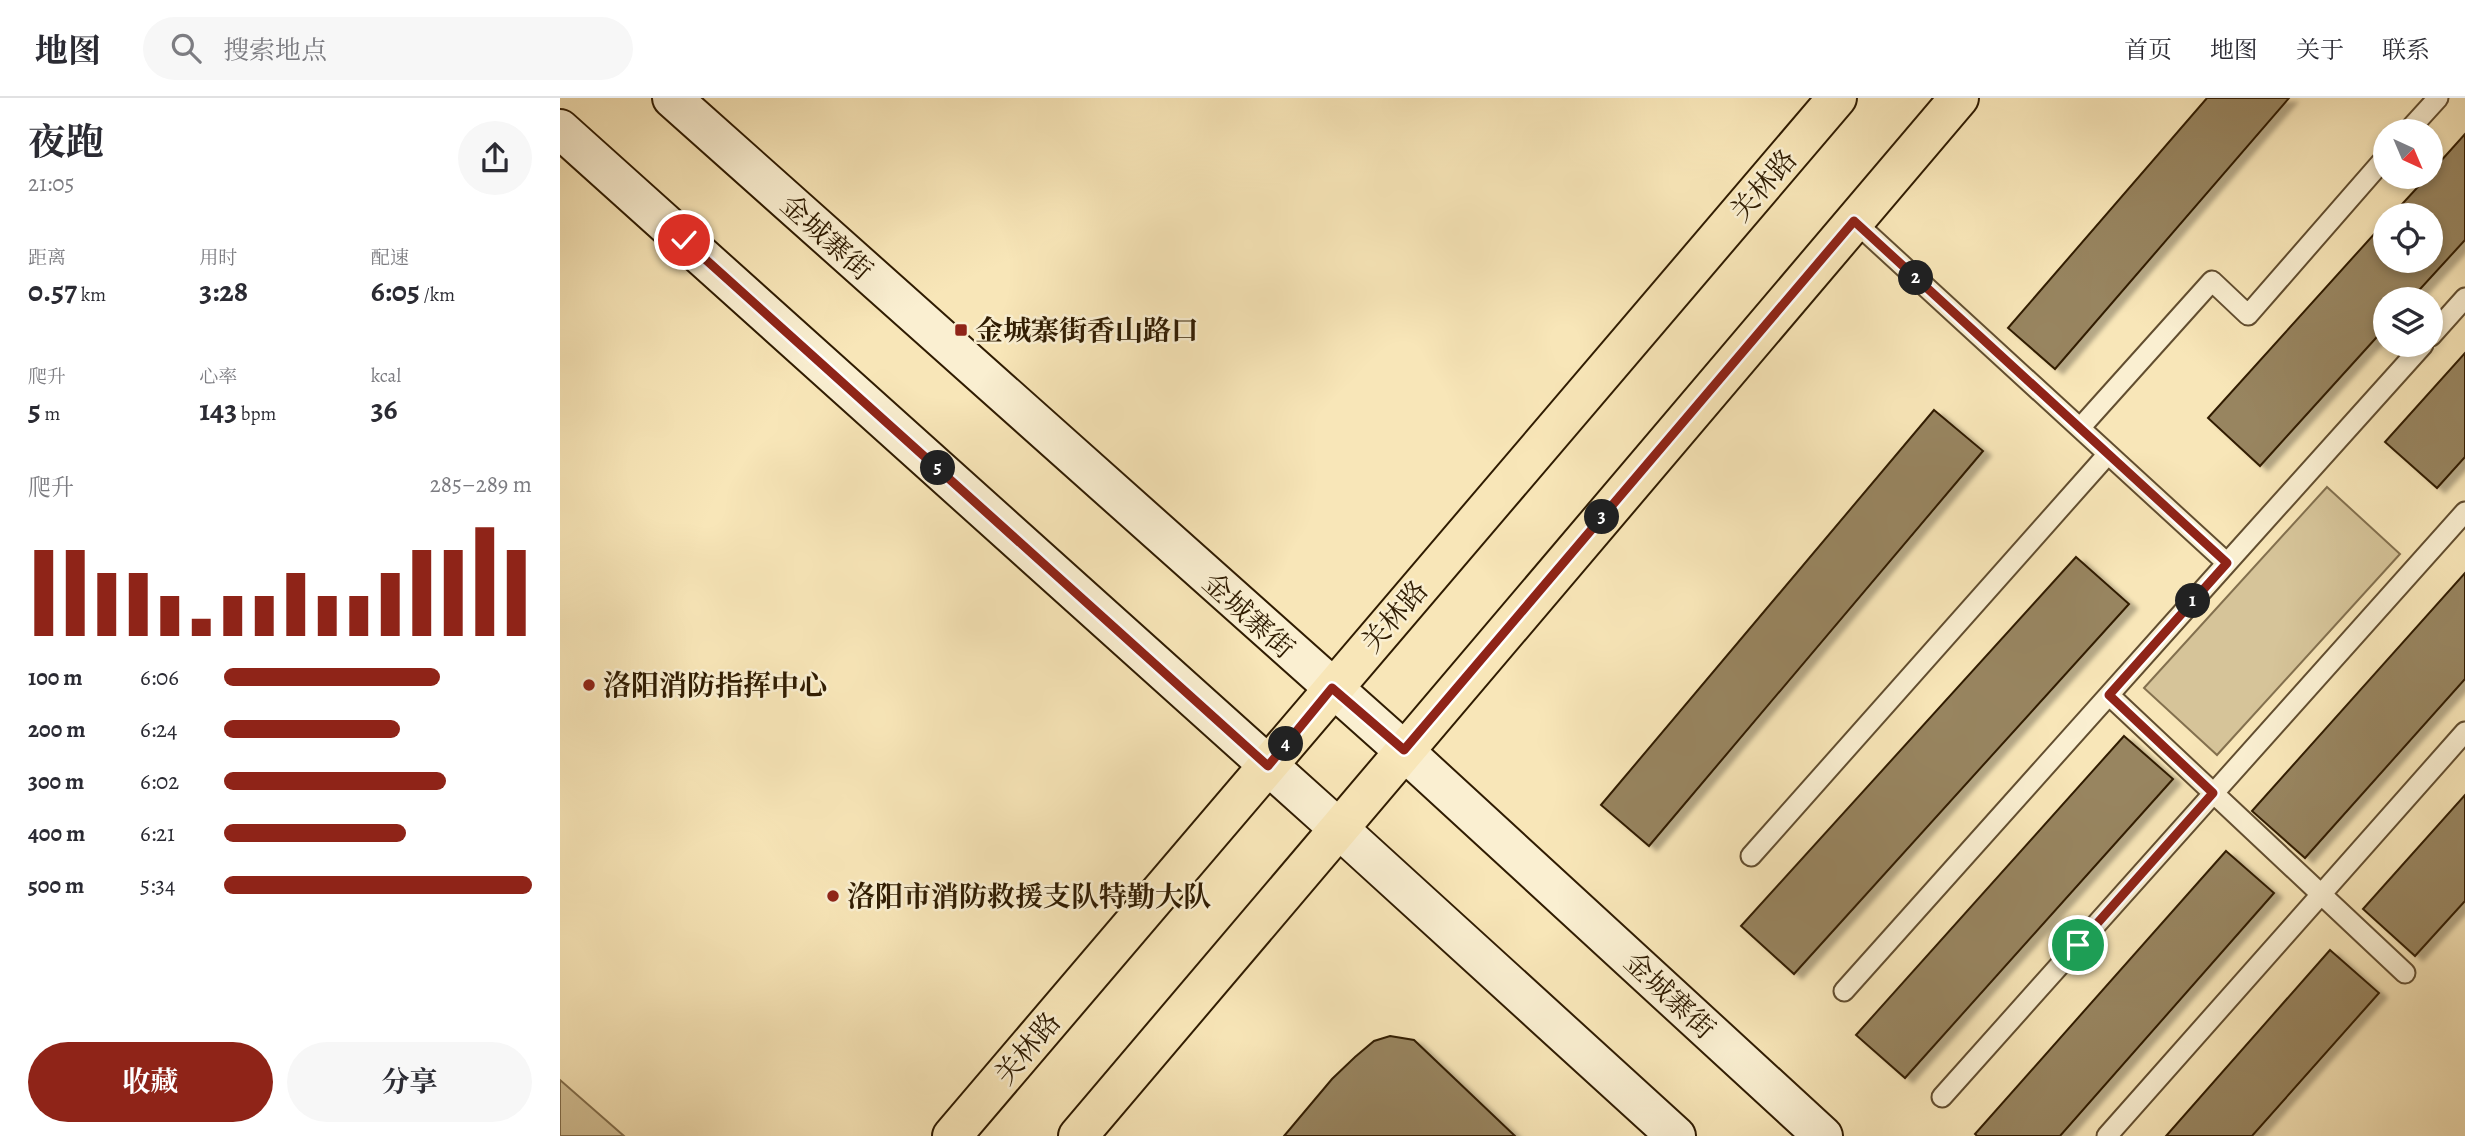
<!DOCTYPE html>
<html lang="zh">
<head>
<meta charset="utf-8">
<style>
  body { margin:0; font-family:Alegreya,"Noto Serif SC",serif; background:#f7f7f7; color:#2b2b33; height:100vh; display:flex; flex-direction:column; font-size:26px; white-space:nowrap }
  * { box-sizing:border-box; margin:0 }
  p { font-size:23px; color:#7c7c81 }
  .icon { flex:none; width:38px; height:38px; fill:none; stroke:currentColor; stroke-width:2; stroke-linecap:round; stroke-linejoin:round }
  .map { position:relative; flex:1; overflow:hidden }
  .side { display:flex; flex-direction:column; background:#fff; width:560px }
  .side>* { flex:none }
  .needle { width:46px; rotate:136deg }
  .fabs { position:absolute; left:1813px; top:21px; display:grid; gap:14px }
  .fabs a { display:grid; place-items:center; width:70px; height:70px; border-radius:50%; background:#fff; box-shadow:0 4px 10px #0003; font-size:35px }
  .pin { position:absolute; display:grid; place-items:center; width:60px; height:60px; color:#fff; margin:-30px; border:4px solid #fff; border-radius:50%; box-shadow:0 2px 7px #0007 }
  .km { position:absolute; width:35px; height:35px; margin:-18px; border-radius:50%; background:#222; color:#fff; font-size:19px; line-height:35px; text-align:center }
  .round { display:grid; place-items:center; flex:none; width:74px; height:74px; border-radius:37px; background:#f7f7f7 }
  .summary { display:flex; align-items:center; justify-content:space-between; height:119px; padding:0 28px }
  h1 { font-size:38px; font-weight:700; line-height:52px }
  .stats { display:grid; grid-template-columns:repeat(3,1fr); gap:10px; height:119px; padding:7px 28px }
  .stats div { display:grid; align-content:center }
  .stats b { font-size:30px; font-weight:700 }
  .stats small { font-size:19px; font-weight:400 }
  .stats p { font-size:19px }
  .chart { height:196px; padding:14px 28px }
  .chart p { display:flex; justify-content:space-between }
  .chart svg { width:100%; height:126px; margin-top:7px; stroke:#8f2418; stroke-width:6 }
  .button { display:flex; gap:14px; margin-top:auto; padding:14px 28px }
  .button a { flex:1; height:80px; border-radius:42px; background:#8f2418; color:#fff; font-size:28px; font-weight:700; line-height:80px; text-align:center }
  .button a+a { background:#f7f7f7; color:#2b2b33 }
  ul { padding:0 28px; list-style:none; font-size:23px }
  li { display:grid; grid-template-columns:112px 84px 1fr; align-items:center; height:52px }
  li i { height:18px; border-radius:9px; background:#8f2418 }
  header { display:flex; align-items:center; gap:42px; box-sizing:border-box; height:98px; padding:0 35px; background:#fff; border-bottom:2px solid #e1e1e2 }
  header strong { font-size:33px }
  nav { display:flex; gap:38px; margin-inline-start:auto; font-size:24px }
  .search { width:490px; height:63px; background:#f7f7f7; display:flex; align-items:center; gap:18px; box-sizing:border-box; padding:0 24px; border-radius:38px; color:#7c7c81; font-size:26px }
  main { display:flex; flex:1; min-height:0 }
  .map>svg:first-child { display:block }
  .green { fill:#d6c499; stroke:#83704e; stroke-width:2 }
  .building { fill:#988561; stroke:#301c02; stroke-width:2; filter:url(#shadow) }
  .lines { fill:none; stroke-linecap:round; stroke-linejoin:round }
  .service-casing { stroke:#624e30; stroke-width:23 }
  .secondary-casing { stroke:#301c02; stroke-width:42 }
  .primary-casing { stroke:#301c02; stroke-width:42 }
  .service { stroke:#faefd1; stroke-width:19 }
  .secondary { stroke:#faefd1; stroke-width:38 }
  .primary { stroke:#f8e6b8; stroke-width:38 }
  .route-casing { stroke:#fff; stroke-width:14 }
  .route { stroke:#8f2418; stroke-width:9 }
  .poi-dot { fill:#8f2418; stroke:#faefd1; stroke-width:2.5 }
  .labels { text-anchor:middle; stroke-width:5; stroke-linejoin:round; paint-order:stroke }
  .street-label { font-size:28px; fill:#301c02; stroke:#faefd1 }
  .poi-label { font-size:28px; font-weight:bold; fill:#301c02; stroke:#faefd1; text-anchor:start }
</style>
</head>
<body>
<header>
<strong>地图</strong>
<div class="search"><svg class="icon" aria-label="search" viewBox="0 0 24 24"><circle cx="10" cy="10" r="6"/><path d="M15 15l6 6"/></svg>搜索地点</div>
<nav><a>首页</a><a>地图</a><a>关于</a><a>联系</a></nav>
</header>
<main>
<section class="side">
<div class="summary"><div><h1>夜跑</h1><p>21:05</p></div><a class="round"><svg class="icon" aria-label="share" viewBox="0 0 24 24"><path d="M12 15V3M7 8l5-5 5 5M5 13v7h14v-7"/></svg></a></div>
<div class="stats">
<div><p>距离</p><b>0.57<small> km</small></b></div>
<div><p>用时</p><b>3:28</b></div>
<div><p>配速</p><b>6:05<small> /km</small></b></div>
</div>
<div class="stats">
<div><p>爬升</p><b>5<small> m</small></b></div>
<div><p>心率</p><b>143<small> bpm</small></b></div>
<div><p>kcal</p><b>36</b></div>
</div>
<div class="chart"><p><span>爬升</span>285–289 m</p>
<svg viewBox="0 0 160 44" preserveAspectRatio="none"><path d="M5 44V14M15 44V14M25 44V22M35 44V22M45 44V30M55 44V38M65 44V30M75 44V30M85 44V22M95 44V30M105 44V30M115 44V22M125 44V14M135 44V14M145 44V6M155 44V14"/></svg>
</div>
<ul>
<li><b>100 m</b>6:06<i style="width:70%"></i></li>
<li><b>200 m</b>6:24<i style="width:57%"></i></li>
<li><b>300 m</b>6:02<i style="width:72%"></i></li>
<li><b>400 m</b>6:21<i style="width:59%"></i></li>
<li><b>500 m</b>5:34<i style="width:100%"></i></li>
</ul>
<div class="button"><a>收藏</a><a>分享</a></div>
</section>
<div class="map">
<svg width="1905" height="1038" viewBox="0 0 1905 1038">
  <defs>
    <filter id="shadow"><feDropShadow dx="8" dy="4.5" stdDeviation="2" flood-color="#0004"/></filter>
  </defs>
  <rect width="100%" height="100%" fill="#f8e6b8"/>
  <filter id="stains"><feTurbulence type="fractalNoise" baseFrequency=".00286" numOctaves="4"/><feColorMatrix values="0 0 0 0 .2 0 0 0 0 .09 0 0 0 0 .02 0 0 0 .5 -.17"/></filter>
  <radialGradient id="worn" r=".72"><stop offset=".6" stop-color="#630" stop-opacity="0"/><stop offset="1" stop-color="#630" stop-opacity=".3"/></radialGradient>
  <path class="green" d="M1767,389L1840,456L1657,657L1584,590Z
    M0,982L64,1038H0Z"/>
  <path class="building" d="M1647,0H1729L1495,271L1448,230Z
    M1905,36V142L1851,201H1825V230L1700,368L1648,320L1825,124V163H1871V117H1832L1867,79H1871V74Z
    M1905,255V359L1877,390L1825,344Z
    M1374,312L1423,353L1089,748L1041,707Z
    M1516,459L1569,506L1234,876L1181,828Z
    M1905,475V581L1745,760L1692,713Z
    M1564,638L1613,681L1345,980L1296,937Z
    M1905,697V803L1855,858L1803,811Z
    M1666,753L1714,795L1500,1038H1417L1415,1036Z
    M1770,852L1819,895L1692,1038H1606Z
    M830,938L854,942L955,1038H724L772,981L795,959L814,943Z"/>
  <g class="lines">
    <g class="service-casing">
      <path id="service" d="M1848,33L1878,0
        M1294,123L1667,465L1863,247
        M1871,238L1905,200
        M1520,330L1652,183L1688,217L1825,60
        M1549,597L1845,875
        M1191,758L1548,356
        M1284,893L1667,465
        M1382,999L1905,414
        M1547,1038L1905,634"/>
    </g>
    <g class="secondary-casing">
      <path id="secondary" d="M112,0L843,652L1263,1038
        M0,31L778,730L1116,1038"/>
    </g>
    <g class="primary-casing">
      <path id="primary" d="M392,1038L1277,0
        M518,1038L1399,0"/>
    </g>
    <use href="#service" class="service"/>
    <use href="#secondary" class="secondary"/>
    <use href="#primary" class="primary"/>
  </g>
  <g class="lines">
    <g class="route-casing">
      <path id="route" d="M124,142L708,668L772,590L844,652L1294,123L1667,465L1549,597L1653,695L1518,847"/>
    </g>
    <use href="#route" class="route"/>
  </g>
  <g class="poi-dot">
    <rect x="394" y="225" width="14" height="14" rx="3.5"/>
    <circle cx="29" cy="587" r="7"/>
    <circle cx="273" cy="798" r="7"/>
  </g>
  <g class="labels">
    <g class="street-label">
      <text transform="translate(1203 87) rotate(-49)" y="10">关林路</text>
      <text transform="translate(267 139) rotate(42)" y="10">金城寨街</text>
      <text transform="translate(689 517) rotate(42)" y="10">金城寨街</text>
      <text transform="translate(834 518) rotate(-49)" y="10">关林路</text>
      <text transform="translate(1110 897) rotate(43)" y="10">金城寨街</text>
      <text transform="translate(467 950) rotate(-50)" y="10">关林路</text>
    </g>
    <g class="poi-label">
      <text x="415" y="242">金城寨街香山路口</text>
      <text x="43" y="597">洛阳消防指挥中心</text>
      <text x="287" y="808">洛阳市消防救援支队特勤大队</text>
    </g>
  </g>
  <rect width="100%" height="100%" filter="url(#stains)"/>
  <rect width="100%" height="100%" fill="url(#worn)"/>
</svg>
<div class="fabs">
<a><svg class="needle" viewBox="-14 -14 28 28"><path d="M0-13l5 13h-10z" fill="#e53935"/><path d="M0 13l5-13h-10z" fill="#7c7c81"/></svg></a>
<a><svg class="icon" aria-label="locate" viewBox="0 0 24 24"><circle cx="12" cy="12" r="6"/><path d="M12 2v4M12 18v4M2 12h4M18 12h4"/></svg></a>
<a><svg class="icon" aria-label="layers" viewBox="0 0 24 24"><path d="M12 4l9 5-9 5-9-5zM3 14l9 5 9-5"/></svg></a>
</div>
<div class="pin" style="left:1518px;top:847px;background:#1e9e55"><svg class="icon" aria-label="arrive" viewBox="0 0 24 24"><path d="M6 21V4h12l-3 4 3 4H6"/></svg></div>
<div class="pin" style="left:124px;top:142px;background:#d93025"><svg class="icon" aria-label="check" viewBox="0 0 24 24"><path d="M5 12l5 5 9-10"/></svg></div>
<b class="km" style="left:1633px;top:503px">1</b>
<b class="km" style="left:1356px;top:180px">2</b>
<b class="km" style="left:1042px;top:419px">3</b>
<b class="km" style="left:726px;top:646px">4</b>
<b class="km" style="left:378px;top:370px">5</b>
</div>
</main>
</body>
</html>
